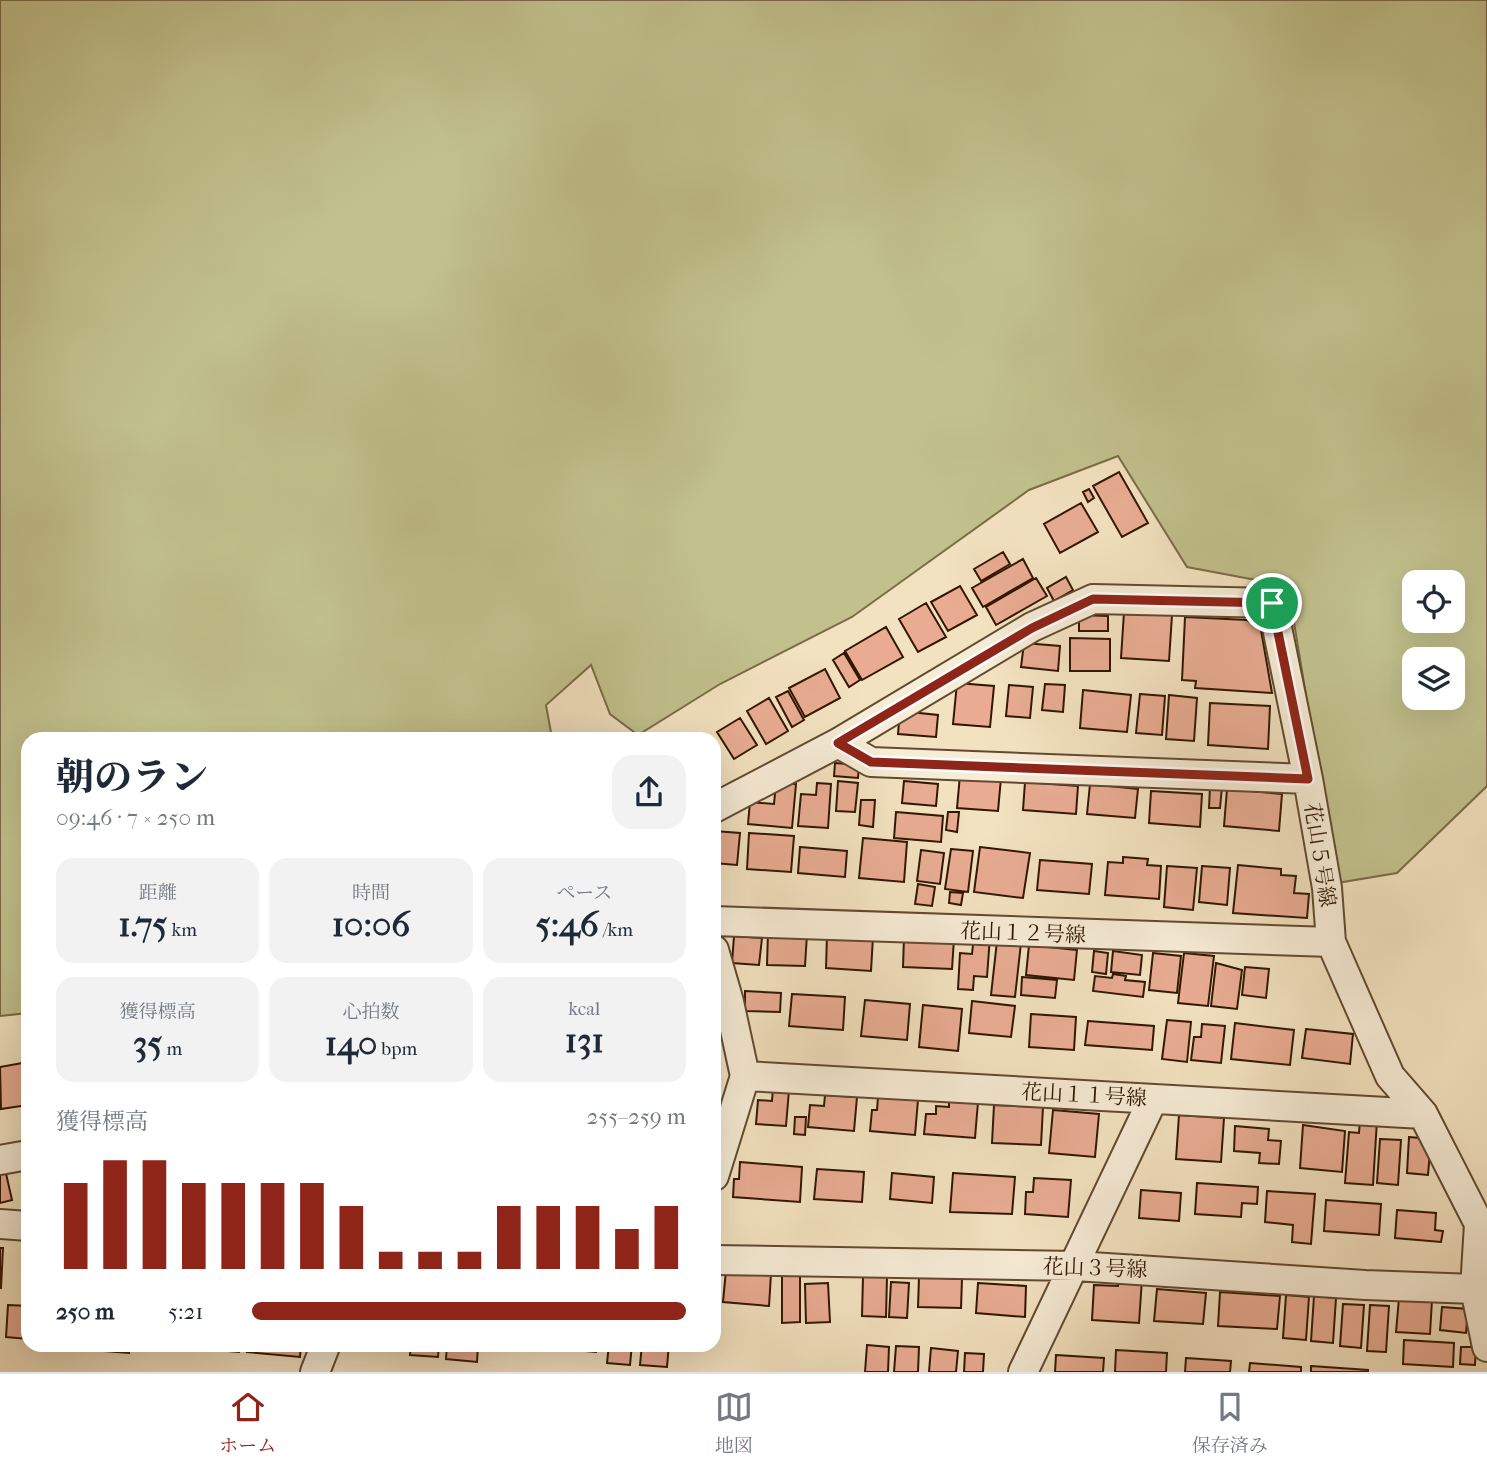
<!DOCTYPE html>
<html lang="ja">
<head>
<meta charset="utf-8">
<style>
  body { margin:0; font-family:"IM FELL French Canon","Noto Serif JP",serif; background:#f2f2f3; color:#1f2937; height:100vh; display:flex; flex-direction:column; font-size:26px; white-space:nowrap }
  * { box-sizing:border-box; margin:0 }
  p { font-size:23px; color:#747a83 }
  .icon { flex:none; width:38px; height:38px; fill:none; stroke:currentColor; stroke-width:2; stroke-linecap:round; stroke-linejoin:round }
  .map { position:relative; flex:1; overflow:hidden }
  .drawer { position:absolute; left:21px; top:732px; width:700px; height:620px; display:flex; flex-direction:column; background:#fff; border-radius:21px; box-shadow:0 7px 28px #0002 }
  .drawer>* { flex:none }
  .controls { position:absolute; left:1402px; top:570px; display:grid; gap:14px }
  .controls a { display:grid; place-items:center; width:63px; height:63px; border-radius:14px; background:#fff; box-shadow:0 7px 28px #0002; font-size:35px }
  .pin { position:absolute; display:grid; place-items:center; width:60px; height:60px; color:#fff; margin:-30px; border:4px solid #fff; border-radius:50%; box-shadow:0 2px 7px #0007 }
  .round { display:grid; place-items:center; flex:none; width:74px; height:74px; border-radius:21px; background:#f2f2f3 }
  .headline { display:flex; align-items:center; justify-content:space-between; height:119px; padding:0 35px }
  h1 { font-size:38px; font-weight:800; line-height:52px }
  .figures { display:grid; grid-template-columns:repeat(3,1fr); gap:10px; height:119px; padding:7px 35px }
  .figures div { display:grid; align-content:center; border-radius:18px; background:#f2f2f3; text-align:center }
  .figures b { font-size:35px; font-weight:800 }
  .figures small { font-size:19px; font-weight:400 }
  .figures p { font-size:19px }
  .chart { height:196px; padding:14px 35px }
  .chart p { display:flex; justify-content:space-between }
  .chart svg { width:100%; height:126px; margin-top:7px; stroke:#8f2418; stroke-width:6 }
  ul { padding:0 35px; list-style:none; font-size:23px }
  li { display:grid; grid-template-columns:112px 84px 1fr; align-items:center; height:52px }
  li i { height:18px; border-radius:9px; background:#8f2418 }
  .tab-bar { display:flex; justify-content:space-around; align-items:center; height:98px; border-top:2px solid #e0e1e3; background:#fff; font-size:19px; color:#747a83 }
  .tab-bar a { display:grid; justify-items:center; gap:4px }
  .tab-bar .selected { color:#8f2418 }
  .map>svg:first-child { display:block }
  .green { fill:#c2c18d; stroke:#7a6c46; stroke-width:2; fill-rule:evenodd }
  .building { fill:#e9ac93; stroke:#321600; stroke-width:2 }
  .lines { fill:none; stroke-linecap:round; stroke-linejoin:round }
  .street-casing { stroke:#624930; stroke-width:32 }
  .street { stroke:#f7ecd6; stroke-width:28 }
  .route-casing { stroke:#fff; stroke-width:14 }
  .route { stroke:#8f2418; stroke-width:9 }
  .labels { text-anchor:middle; stroke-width:6; stroke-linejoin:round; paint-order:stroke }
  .street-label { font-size:21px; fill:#321600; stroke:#f7ecd6 }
</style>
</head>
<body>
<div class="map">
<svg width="1487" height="1372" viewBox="0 0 1487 1372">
  <rect width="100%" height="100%" fill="#f3e2c0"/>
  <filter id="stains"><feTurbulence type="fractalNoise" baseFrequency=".00286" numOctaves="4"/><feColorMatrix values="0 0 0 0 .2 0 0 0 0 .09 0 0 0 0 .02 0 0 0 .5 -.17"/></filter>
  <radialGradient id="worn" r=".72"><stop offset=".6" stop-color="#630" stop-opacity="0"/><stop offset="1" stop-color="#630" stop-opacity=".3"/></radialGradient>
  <path class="green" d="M0,0H1487V786L1397,873L1337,883L1288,586L1187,567L1118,456L1029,490L852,617L720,684L638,735L610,714L591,665L546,705L552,738H28V1013L0,1016ZM1414,583H1452V621H1414ZM1414,660H1452V698H1414Z"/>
  <path class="building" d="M1119,472L1148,523L1122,537L1093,486Z
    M1089,489L1094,498L1088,502L1083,492Z
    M1081,503L1098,532L1060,553L1044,524Z
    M1003,552L1010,564L981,581L974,569Z
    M1023,559L1033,578L983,607L972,588Z
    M1066,577L1073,590L1054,601L1047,588Z
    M1036,578L1047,596L996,625L986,607Z
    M960,586L977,615L948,631L931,602Z
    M926,603L946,637L918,652L899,619Z
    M1124,612L1172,615L1169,661L1121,658Z
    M1079,615L1108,616V631H1079Z
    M1185,617L1247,620L1261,630L1272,693L1195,688L1196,681L1182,680Z
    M886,627L903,657L862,680L845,651Z
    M1070,638L1110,639V671H1070Z
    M1024,643L1060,646L1058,671L1021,667Z
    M844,653L860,680L849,687L833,660Z
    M825,669L840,698L805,717L789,688Z
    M957,683L994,686L990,727L953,724Z
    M1045,684L1065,685L1063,712L1042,710Z
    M1009,685L1033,687L1030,718L1006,716Z
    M1083,690L1131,695L1127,732L1080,728Z
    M788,691L804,720L792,727L776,697Z
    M1140,694L1165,696L1162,735L1136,733Z
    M1169,695L1197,698L1194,741L1166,739Z
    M769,698L788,731L766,744L747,711Z
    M1210,703L1270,706L1268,749L1208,745Z
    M900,711L938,715L936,737L898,734Z
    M740,718L757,745L734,759L717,732Z
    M835,763L859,765L858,778L834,776Z
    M960,775L1001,778L998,811L957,808Z
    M838,781L858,783L855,812L836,811Z
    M904,781L938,784L936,806L902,803Z
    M1025,782L1078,786L1076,814L1023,810Z
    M776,783L796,784L792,828L748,824L750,802L774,804Z
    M817,783L831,784L828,828L798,826L801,794L816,795Z
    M1090,784L1138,789L1135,818L1087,814Z
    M1210,786L1222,787L1220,808H1209Z
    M1227,789L1282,794L1279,831L1224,826Z
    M1151,791L1202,794L1200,827L1149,823Z
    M861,800H875L873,827L859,825Z
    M896,812L943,816L941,842L894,838Z
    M948,812H959L957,832L946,830Z
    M714,831L740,833L737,865L714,863Z
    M749,833L794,836L791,872L747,869Z
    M863,838L907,842L904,882L859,878Z
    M800,847L847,851L845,877L798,873Z
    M980,847L1030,853L1023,898L974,892Z
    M951,849L973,851L968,892L945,889Z
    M921,850L944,853L940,884L917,881Z
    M1123,857L1148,859L1147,865L1161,866L1159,899L1105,895L1108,862L1123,863Z
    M1040,860L1092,864L1089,894L1037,890Z
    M1238,865L1281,869V875L1296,876L1294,893L1309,894L1307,918L1233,913Z
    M1167,866L1197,868L1193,910L1164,907Z
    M1202,866L1230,868L1227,905L1199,902Z
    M918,884L935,887L932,906L915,904Z
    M950,892L963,893L961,905L949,903Z
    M768,932L807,934L805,966L767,965Z
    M827,935L873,937L871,971L826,968Z
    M974,935L990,936L987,977L974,976L973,990L958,989L960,953L972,954Z
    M734,936L762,938L759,965L732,963Z
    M904,937L954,939L952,969L903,967Z
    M997,941L1021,943L1015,997L991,995Z
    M1029,945L1077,950L1074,980L1026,975Z
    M1094,951L1108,953L1106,974L1092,972Z
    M1113,951L1142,955L1140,975L1111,972Z
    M1153,953L1181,956L1177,993L1149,990Z
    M1184,953L1214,956L1208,1006L1178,1003Z
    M1216,963L1242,970L1237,1009L1211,1006Z
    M1245,967L1269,969L1266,998L1242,995Z
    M1113,974L1126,976L1125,980L1145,982L1143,997L1093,991L1095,976L1112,978Z
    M1022,977L1057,980L1055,998L1021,995Z
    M745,991L781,993L780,1012L745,1011Z
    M792,994L845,997L843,1030L789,1026Z
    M865,1000L910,1004L907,1040L861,1036Z
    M972,1001L1015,1006L1011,1037L969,1033Z
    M923,1005L962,1009L958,1051L919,1047Z
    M1031,1014L1076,1017L1074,1050L1029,1047Z
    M1167,1020L1191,1022L1187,1062L1162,1059Z
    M1088,1021L1154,1026L1152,1050L1085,1045Z
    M1235,1023L1294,1030L1290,1065L1231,1059Z
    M1202,1024L1225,1026L1221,1063L1191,1060L1194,1037H1201Z
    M1306,1029L1353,1034L1350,1064L1302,1058Z
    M28,1062V1105L1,1109L0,1067Z
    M773,1088L789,1090L786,1126L756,1124L758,1100L772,1101Z
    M825,1095L857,1097L854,1131L808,1127L810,1105L824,1106Z
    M878,1097L918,1100L915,1135L870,1131L872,1110H877Z
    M949,1100L978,1102L975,1138L924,1134L926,1114H936V1106L949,1107Z
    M994,1105L1043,1107L1041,1145L992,1143Z
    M1053,1110L1099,1114L1095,1157L1049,1153Z
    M1179,1115L1224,1118L1221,1162L1176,1159Z
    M795,1117H806L805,1135L794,1134Z
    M1360,1120H1377L1373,1185L1345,1183L1349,1132L1359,1133Z
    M1303,1125L1345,1131L1342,1172L1300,1168Z
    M1235,1126L1269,1129L1268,1140L1281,1141L1279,1164L1259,1163L1260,1153L1234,1151Z
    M1409,1137L1431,1139L1428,1175L1407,1173Z
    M1380,1139L1401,1140L1398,1185L1377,1183Z
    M740,1162L802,1167L800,1202L733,1197L734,1179H739Z
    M5,1169L12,1200L0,1203V1170Z
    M817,1169L864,1172L862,1202L814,1199Z
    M892,1173L934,1177L932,1203L890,1199Z
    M953,1173L1015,1177L1012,1214L950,1212Z
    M1034,1178L1071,1180L1068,1217L1025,1214L1026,1192H1033Z
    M1197,1183L1258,1187L1257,1204L1242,1203L1241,1217L1195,1214Z
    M1141,1190L1181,1193L1179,1221L1139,1218Z
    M1267,1191L1315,1194L1311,1244L1292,1242L1293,1225L1265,1222Z
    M1326,1200L1381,1204L1379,1235L1324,1231Z
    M1397,1210L1436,1213L1435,1230L1443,1231L1441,1242L1395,1238Z
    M0,1248H3L1,1288H0Z
    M25,1255L28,1256V1280H23Z
    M726,1270L771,1274L769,1306L723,1302Z
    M782,1275H800V1322L782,1323Z
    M863,1277H887L886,1317L862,1316Z
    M919,1277L962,1279L961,1308L918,1307Z
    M1119,1278L1142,1279L1139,1323L1092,1320L1094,1285L1118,1286Z
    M891,1282L909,1283L907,1318L889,1317Z
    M828,1283L830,1322L806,1323L805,1284Z
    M978,1283L1026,1286L1025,1317L976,1313Z
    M1157,1289L1206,1293L1203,1324L1154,1321Z
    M1220,1292L1280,1296L1277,1329L1218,1326Z
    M1286,1295L1309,1297L1306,1340L1283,1338Z
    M1314,1296L1336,1298L1333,1343L1311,1341Z
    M1399,1298L1432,1300L1430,1334L1396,1332Z
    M1343,1304L1364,1305L1361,1348L1340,1346Z
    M8,1305L28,1306V1339L6,1337Z
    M1370,1305L1389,1306L1386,1352L1367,1351Z
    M1442,1307L1468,1309L1466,1333L1440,1330Z
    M1404,1340L1454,1343L1453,1367L1403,1364Z
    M79,1344H130L129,1353L78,1349Z
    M136,1344H180V1351L136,1348Z
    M203,1344H239V1352L203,1349Z
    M248,1344H301L300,1357L247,1352Z
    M411,1344H439L438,1357L410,1355Z
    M447,1344H478L477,1362L446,1359Z
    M483,1344H534V1351L483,1347Z
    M549,1344H597L596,1352L549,1348Z
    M609,1344H632L630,1365L607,1363Z
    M642,1344H669L667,1367L640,1365Z
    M867,1345L889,1347L888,1372H865Z
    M896,1346L919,1347L918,1372H894Z
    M1461,1347H1476L1475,1365L1460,1364Z
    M931,1348L958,1351L956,1372H929Z
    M1116,1350L1167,1353L1166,1372H1115Z
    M965,1353L984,1354L983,1372H964Z
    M1056,1355L1104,1358L1103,1372H1055Z
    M1186,1358L1231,1361L1230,1372H1185Z
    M1250,1363L1301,1367V1372H1249Z
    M1311,1366L1368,1370V1372H1311Z"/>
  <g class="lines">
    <g class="street-casing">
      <path id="street" d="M838,743L871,762L1308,779
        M714,808L838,743L1032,627L1093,599L1272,603L1308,779L1327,888L1331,942L1390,1076L1423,1114L1479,1224L1475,1289L1487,1347
        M714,921L1331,942
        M714,950L729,1002L745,1076L714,1176
        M745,1076L1423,1114
        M0,1160L28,1155
        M0,1224L28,1226
        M714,1260L1076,1266L1365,1285L1475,1289
        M315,1372L326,1344
        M1023,1372L1153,1099"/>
    </g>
    <use href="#street" class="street"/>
  </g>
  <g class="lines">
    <g class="route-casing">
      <path id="route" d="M1093,599L1272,603L1308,779L871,762L838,743L1032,628Z"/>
    </g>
    <use href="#route" class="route"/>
  </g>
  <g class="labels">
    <g class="street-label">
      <text transform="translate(1320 855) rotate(81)" y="7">花山５号線</text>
      <text transform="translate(1023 933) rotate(2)" y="7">花山１２号線</text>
      <text transform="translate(1084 1095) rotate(3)" y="7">花山１１号線</text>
      <text transform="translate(1095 1268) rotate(2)" y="7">花山３号線</text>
    </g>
  </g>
  <rect width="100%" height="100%" filter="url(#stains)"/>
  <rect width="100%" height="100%" fill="url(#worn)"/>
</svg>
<div class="controls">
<a><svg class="icon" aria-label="locate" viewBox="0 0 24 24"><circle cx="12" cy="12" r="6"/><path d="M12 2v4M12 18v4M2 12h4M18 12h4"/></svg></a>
<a><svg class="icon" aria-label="layers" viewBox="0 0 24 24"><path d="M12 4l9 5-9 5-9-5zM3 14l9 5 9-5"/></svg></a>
</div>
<div class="pin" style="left:1272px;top:603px;background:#1e9e55"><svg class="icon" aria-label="arrive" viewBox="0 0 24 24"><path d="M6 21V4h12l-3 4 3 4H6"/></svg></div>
<section class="drawer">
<div class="headline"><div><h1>朝のラン</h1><p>09:46 · 7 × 250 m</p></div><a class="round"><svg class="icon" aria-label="share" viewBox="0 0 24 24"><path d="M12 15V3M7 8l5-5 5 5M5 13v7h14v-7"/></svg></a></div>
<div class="figures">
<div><p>距離</p><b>1.75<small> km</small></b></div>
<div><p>時間</p><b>10:06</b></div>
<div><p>ペース</p><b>5:46<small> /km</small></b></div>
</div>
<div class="figures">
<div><p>獲得標高</p><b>35<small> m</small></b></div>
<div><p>心拍数</p><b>140<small> bpm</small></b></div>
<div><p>kcal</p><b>131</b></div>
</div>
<div class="chart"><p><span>獲得標高</span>255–259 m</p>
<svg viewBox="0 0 160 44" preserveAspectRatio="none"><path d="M5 44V14M15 44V6M25 44V6M35 44V14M45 44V14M55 44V14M65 44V14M75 44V22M85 44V38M95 44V38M105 44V38M115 44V22M125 44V22M135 44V22M145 44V30M155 44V22"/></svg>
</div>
<ul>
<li><b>250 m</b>5:21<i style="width:100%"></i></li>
</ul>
</section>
</div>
<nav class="tab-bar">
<a class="selected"><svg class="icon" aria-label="home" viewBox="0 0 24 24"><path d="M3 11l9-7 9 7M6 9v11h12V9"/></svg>ホーム</a>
<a><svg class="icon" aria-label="map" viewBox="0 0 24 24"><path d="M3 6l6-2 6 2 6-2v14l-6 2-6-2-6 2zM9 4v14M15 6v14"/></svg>地図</a>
<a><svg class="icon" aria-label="saved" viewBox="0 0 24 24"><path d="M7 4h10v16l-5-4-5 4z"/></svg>保存済み</a>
</nav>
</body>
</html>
